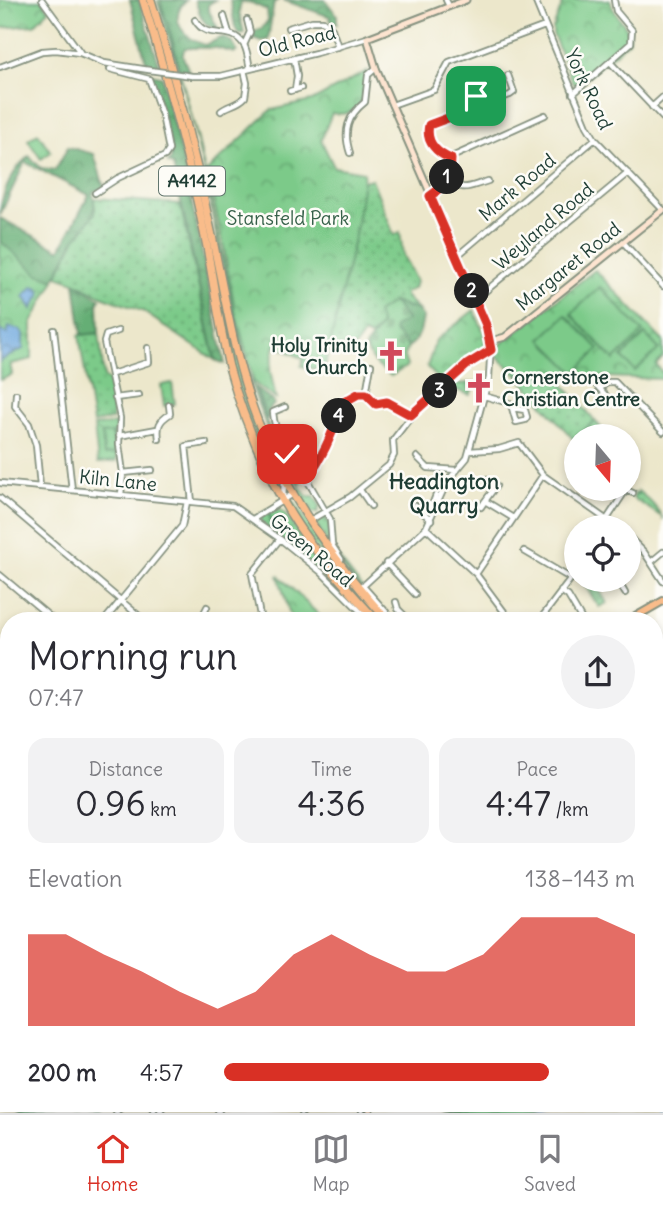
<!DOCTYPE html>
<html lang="en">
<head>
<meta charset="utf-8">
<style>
  body { margin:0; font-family:Delius,sans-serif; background:#f2f2f3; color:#2b2b33; height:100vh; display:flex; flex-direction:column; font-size:26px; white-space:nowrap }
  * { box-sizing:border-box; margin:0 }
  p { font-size:23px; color:#7c7c81 }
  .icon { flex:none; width:38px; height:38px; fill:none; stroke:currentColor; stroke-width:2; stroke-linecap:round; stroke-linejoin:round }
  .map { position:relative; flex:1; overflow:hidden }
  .panel { position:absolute; left:0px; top:612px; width:663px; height:500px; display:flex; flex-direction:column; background:#fff; border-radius:28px 28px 0 0; box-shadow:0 4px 10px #0003 }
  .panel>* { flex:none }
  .needle { width:46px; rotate:161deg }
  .fabs { position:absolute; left:564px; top:424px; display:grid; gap:14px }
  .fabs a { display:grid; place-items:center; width:77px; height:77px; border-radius:50%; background:#fff; box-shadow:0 4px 10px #0003; font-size:35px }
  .pin { position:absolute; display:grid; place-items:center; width:60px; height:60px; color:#fff; margin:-30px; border-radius:14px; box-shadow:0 4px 10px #0006 }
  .km { position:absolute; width:35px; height:35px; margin:-18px; border-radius:50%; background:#222; color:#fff; font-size:19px; line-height:35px; text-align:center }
  .round { display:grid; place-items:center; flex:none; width:74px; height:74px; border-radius:37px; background:#f2f2f3 }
  .overview { display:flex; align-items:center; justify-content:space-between; height:119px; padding:0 28px }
  h1 { font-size:38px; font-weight:600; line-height:52px }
  .figures { display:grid; grid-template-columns:repeat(3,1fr); gap:10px; height:119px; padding:7px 28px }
  .figures div { display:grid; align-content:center; border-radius:18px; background:#f2f2f3; text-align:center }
  .figures b { font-size:35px; font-weight:600 }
  .figures small { font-size:19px; font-weight:400 }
  .figures p { font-size:19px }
  .chart { height:196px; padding:14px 28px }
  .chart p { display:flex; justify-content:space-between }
  .chart svg { width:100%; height:126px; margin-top:7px; fill:#d93025; opacity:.7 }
  ul { padding:0 28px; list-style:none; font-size:23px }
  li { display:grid; grid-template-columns:112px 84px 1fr; align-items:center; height:52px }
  li i { height:18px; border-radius:9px; background:#d93025 }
  .menu { display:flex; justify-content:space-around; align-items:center; height:98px; border-top:2px solid #e1e1e2; background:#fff; font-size:19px; color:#7c7c81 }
  .menu a { display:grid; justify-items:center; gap:4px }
  .menu .on { color:#d93025 }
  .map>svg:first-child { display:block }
  .grass { fill:url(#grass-dots); stroke:#4e845e; stroke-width:2 }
  .forest { fill:url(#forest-crowns); stroke:#427654; stroke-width:2 }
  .cemetery { fill:url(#cemetery-stones); stroke:#4e845e; stroke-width:2 }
  .park { fill:url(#park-crowns); stroke:#4e845e; stroke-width:2 }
  .pitch { fill:#7cca89; stroke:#4e845e; stroke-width:2 }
  .water { fill:url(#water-ripples); stroke:#467289; stroke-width:2 }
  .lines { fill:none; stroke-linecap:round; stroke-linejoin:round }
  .stream { stroke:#6ea8de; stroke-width:2 }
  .street-casing { stroke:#869280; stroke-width:8 }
  .secondary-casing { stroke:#869280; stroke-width:9 }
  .primary-casing { stroke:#869280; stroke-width:10 }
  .highway-casing { stroke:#869280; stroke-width:10 }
  .street { stroke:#fff; stroke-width:4.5 }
  .secondary { stroke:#fde4d0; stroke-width:5 }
  .primary { stroke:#f9bc8a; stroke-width:6 }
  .highway { stroke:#f9bc8a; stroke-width:7 }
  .street-bridge-casing { stroke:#869280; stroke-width:8; stroke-linecap:butt }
  .street-bridge { stroke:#fff; stroke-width:4.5 }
  .route-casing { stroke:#fff; stroke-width:14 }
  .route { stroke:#d93025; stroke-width:9 }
  .labels { text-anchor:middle; stroke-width:5; stroke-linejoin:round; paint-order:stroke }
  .shield { fill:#fdfcf7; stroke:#62766e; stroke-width:2 }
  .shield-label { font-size:18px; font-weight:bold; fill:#1f3d34 }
  .street-label { font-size:19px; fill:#1f3d34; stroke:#fdfcf7 }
  .park-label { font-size:19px; fill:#366049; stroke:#fdfcf7 }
  .poi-label { font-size:19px; font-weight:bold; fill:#1f3d34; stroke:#fdfcf7; text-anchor:end }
  .neighbourhood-label { font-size:21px; font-weight:bold; fill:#1f3d34; stroke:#fdfcf7 }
</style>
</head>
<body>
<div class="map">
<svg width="663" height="1113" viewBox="0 0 663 1113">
  <defs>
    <pattern id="grass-dots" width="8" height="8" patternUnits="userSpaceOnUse" patternTransform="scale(1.75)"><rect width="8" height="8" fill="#7cca89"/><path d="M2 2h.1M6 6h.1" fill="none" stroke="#65a571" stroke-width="1.8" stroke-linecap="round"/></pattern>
    <pattern id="forest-crowns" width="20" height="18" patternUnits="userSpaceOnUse" patternTransform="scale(1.75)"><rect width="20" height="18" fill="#65ae75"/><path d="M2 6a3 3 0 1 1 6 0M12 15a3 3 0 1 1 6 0" fill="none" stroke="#538f61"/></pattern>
    <pattern id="cemetery-stones" width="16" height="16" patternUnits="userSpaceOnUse" patternTransform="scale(1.75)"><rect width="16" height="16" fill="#7cca89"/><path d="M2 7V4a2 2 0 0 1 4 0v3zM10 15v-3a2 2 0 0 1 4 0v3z" fill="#65a571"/></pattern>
    <pattern id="park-crowns" width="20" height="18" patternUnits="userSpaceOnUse" patternTransform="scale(1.75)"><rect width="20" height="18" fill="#7cca89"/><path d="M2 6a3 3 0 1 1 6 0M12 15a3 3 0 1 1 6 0" fill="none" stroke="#65a571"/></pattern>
    <pattern id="water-ripples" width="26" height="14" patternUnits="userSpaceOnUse" patternTransform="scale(1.75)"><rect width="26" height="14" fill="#6ea8de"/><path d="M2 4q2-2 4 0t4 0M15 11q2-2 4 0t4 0" fill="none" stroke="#5a8ab5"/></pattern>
  </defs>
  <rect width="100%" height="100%" fill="#fdfcf7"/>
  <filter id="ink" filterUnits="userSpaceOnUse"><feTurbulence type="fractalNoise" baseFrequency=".0143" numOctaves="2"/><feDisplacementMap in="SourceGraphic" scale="14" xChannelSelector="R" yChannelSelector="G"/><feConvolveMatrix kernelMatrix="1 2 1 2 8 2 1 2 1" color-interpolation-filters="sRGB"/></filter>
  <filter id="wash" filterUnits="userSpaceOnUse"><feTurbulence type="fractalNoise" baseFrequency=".00686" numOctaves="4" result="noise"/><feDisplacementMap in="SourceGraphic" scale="28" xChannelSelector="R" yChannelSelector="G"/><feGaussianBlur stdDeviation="1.57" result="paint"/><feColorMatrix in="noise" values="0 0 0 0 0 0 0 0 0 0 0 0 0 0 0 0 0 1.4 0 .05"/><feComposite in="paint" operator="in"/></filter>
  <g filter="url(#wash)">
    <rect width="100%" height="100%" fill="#ece7cb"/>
    <path class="grass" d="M157,0L166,19L198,140L247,370L277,450L284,463L301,481L300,485C283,470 274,446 266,425C231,339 220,245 200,155C189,103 173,51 157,0Z
      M176,96L189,141L242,380L239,383H242L282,489L280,484L277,485L247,416L233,371H237L233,370Z
      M372,179L394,235L400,232L403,255L416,281L414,288L405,293V296L418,310L393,302L381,326L371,337L364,334L354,348L345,345L328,353L356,230L363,181Z
      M94,198L180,204L215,360L142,311L99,295L77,283L57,276L74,241L95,213Z
      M99,333L104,377L109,381L113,419L93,423L79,335Z
      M518,376L557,377L595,421L576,436L574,440Z
      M300,487L307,496H314L320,506L317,513L308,512L295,491Z
      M638,491C647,498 659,508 663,520L662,517L633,498L635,493L638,495Z
      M291,501L295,503L345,576L384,621H380C358,597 295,533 291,501Z
      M276,508L284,512L324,566L374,621L261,522V514L267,510L274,527L268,510Z
      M325,516L329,523L331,548L366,593L392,621C369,607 328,549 316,523L317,518Z
      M593,579L607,603L599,607L584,584Z
      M24,1104H97L101,1113H17L25,1109L16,1108Z"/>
    <path class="forest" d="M130,0H139L160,68L147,66Z
      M160,0H186C167,20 184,38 205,45L223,37L232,42L237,51L235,53L217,48H185C179,57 188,64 189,73L179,70L174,45Z
      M195,0H215L208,5V9L218,29C202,27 200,14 195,0Z
      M230,0H279L274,2L268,40L259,41L250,37L249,34L262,28L268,20L267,10L252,3L241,2L239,12L244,33L239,34C232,27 234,11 230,0Z
      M283,0H325L337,15V24L330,20L331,17Z
      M151,74L162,76L185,170L225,364L215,360L173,165L168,163L171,159V147Z
      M68,147L94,154L104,187L93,192L95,213L74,241L32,322V359L10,364L12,375L0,380V218L60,250L89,195L25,162L0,215C0,195 14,168 29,156L41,168L55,170Z
      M75,283L100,299L98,302L99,333L82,335Z
      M393,302L418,310L423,317C421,330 419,340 408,347L394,331V327L407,319Z
      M256,388L273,401L274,404L268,411L269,418L267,419Z"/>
    <path class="cemetery" d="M393,302L407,320L394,327V331L408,347L404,357L407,366L391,376L374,363L365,347L381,326L377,313Z
      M476,382L470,395L450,388L452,385Z"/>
    <path class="park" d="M0,0H42L49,10L34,25L0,28Z
      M564,0H610C612,17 633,25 628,42L577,86L573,84L553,34V29Z
      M367,71C363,94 364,119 332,113L321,140L334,167L364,172L356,230L324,371L301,366L304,359L275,345L270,370L276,399L254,383L235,310L223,243L207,171L271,110L312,101Z
      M0,241L38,274L55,280L32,322V359L10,364L12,375L0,380Z
      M595,270L663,341V357L656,365L663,373V379L516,374L495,354L502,343Z
      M474,310L485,335V349L443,384L427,367L436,340Z
      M172,383L175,404L164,406L161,385Z
      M595,421L608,436H578Z
      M116,424L114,437L117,461L98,463L94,426Z
      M278,575L325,621H292Z
      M663,659V712H662L655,699L654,664Z
      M663,1072V1104L658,1095L654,1096L655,1074Z
      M482,1104H549L530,1113H442Z"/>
    <path class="pitch" d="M38,133L51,152L41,159L28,140Z
      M600,287L643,332L614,360L571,314Z
      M566,315L599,349L575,373L541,339Z
      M645,334L659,349L635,371L622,357Z
      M112,433L115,454L104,455L102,434Z"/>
    <path class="water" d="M33,286L39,288L41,294L32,309L24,296Z
      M9,327L20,330L23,334V349L0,361V330L7,334Z"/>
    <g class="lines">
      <path class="stream" d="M654,1102L658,1113
        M536,1113L563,1104"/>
    </g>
  </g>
  <g filter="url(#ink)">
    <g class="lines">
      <g class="street-casing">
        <path id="street" d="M42,0L80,52
          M446,0L449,6
          M535,0L587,126L595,139L663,210
          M224,16L229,33
          M195,20C208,43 230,23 244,45C248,51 248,62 250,68
          M288,28L312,21H323L332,29L338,47
          M244,45L250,32L247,20
          M294,58L297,76L295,90
          M610,62L663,118
          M0,67L42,51L56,50L80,53L104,63L149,70
          M192,76H221L316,53L367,38
          M290,91L301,88
          M475,93L480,106
          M573,94L631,43L632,30L616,11L614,0
          M455,104L459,114
          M392,105L434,90L449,62L545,26
          M652,107L663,97
          M221,111C228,105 238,105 245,97L247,83L244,70
          M350,153C343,132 347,116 365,102L368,75L376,68
          M451,159C437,153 420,137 433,122L510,95L514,92L508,75
          M446,180C466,192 467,187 488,181
          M95,193L118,178L165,156L169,150L162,115L149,79L110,69
          M431,196C444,187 451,174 451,159L454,156L545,115
          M623,242L663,286
          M457,256L595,139
          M476,299L628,173
          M54,330L72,490
          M118,331L106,335L104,342L120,418L119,444L123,473L121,495
          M112,374L149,362L148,348
          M591,379L608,398
          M599,388L609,382H615L663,432
          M16,394L15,406L29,424L36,445L40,486
          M366,394L376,404L387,402L411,415
          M366,394L371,365
          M484,396L509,403L512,408L525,410L527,417L525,420L516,422L512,408
          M115,398L139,395
          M285,407L273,412C275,437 289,461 306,478
          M119,436L157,429
          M159,439C157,426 159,421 170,414L169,405
          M470,451L499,449L519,443L543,475L617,527
          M417,457L428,468L456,470
          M123,473L152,470
          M306,478L330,519L332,545L341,559
          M306,478L324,452L344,402L358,394H366
          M0,483L233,506L280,539L321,572L370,621
          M360,490L371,506
          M436,495L432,505L437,507
          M0,498L145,621
          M283,500L284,481
          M485,501L496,486L487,479
          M192,502L186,446L206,443
          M477,504L481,507L485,501L513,518
          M415,505L431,520
          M253,519L293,494
          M607,519L626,490L633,493
          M309,521L350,497L389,465L394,455L393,440L420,405L468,364L491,350
          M426,528L476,574L511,621
          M628,536L644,552L663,581
          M524,551L570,578
          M651,562L663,552
          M386,563L415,594
          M476,574L543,475
          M0,575L55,621
          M617,579L625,593
          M362,585L394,621
          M363,586L426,528L447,482L467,458L489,378L491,341
          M561,591L568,596L581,618
          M396,602L398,609L410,621
          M104,621L182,526L187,502
          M200,621L207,607
          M261,621L252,574L280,539
          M539,621L576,572
          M654,655L657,660
          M0,664L9,671
          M0,706L9,708
          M654,720L663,715
          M654,858L663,859
          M0,859L7,851L4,840
          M0,908L9,913
          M654,960L663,956
          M0,976H9
          M654,1002L663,1001
          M0,1064L9,1062
          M150,1104L155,1113
          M157,1104L162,1113
          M216,1104L219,1113
          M362,1104V1113
          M116,1112L125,1104
          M302,1113L303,1104"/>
      </g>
      <g class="secondary-casing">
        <path id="secondary" d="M466,0L367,38L376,68L476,299L491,341L505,337L663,210
          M654,1042L663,1040
          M369,1104L370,1113"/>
      </g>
      <g class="primary-casing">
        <path id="primary" d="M628,621L663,601"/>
      </g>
      <g class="highway-casing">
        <path id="highway" d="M143,0C168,81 190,163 207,247C214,287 220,328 229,367C240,408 256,448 275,486C301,538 338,579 377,621
          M151,0C175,76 195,153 211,231C225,296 234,360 258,422C288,497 334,561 388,621
          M654,829L663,830
          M0,830L9,827
          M0,840L9,837
          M654,842L663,843"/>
      </g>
      <use href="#street" class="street"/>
      <use href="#secondary" class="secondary"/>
      <use href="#primary" class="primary"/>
      <use href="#highway" class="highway"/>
      <g class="street-bridge-casing">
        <path id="street-bridge" d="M149,70L192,76"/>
      </g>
      <use href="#street-bridge" class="street-bridge"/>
    </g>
  </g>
  <g class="lines" filter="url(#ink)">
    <g class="route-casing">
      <path id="route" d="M287,454L306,478C325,455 333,430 344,402L358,394H366L376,404L387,402L411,415L468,364L491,350L486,325L430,196C444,187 451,174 451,159C437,153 425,142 429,125L480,106L476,96"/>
    </g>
    <use href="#route" class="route"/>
  </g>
  <defs>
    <g id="church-bare" transform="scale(2.415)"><path d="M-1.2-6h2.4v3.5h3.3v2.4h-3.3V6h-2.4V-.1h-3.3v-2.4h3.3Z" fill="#d1495b" stroke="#fdfcf7" stroke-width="2.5" paint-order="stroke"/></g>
  </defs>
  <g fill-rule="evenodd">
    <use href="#church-bare" x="391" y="356"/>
    <use href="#church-bare" x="479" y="388"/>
  </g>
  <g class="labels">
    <rect class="shield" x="159" y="166.5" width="66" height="29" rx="5"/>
    <g class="shield-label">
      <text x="192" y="187">A4142</text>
    </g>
    <g class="street-label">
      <text transform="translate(297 41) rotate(-14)" y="7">Old Road</text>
      <text transform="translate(589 89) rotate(65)" y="7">York Road</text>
      <text transform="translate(517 187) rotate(-40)" y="7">Mark Road</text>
      <text transform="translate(543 226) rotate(-40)" y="7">Weyland Road</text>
      <text transform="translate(568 266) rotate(-39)" y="7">Margaret Road</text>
      <text transform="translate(118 480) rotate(6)" y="7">Kiln Lane</text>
      <text transform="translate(312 550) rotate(40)" y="7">Green Road</text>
    </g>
    <g class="park-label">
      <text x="288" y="225">Stansfeld Park</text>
    </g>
    <g class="poi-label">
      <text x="368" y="352">Holy Trinity<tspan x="368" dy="22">Church</tspan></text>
      <text x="502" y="384" text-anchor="start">Cornerstone<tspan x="502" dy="22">Christian Centre</tspan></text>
    </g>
    <g class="neighbourhood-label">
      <text x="444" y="489">Headington<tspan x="444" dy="24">Quarry</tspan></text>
    </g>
  </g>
</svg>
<div class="fabs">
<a><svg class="needle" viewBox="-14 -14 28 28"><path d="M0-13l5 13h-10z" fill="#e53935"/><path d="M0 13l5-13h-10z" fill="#7c7c81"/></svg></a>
<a><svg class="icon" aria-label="locate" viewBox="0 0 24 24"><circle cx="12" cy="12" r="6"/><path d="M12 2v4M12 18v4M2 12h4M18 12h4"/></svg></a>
</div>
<div class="pin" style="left:476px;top:96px;background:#1e9e55"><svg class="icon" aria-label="arrive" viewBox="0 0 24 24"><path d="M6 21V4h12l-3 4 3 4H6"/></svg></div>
<div class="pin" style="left:287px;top:454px;background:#d93025"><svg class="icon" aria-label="check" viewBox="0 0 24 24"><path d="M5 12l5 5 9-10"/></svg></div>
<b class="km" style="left:447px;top:177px">1</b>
<b class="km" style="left:472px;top:291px">2</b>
<b class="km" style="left:440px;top:391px">3</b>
<b class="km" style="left:339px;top:416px">4</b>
<section class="panel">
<div class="overview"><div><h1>Morning run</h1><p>07:47</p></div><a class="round"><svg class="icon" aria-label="share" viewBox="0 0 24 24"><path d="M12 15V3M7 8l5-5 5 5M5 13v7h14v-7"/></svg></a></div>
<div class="figures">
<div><p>Distance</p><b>0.96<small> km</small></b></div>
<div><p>Time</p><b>4:36</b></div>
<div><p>Pace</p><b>4:47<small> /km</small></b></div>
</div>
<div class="chart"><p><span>Elevation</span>138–143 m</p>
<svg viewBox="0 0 160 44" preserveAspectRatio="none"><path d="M0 44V12L10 12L20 19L30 25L40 32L50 38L60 32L70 19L80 12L90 19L100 25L110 25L120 19L130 6L140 6L150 6L160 12V44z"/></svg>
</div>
<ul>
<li><b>200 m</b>4:57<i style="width:79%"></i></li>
</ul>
</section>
</div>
<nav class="menu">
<a class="on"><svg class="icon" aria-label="home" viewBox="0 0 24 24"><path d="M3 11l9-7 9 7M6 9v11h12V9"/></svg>Home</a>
<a><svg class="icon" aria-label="map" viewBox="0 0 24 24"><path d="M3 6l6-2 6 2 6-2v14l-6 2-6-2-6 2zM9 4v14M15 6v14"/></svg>Map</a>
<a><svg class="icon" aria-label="saved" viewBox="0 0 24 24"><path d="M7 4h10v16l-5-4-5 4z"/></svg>Saved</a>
</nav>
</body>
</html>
